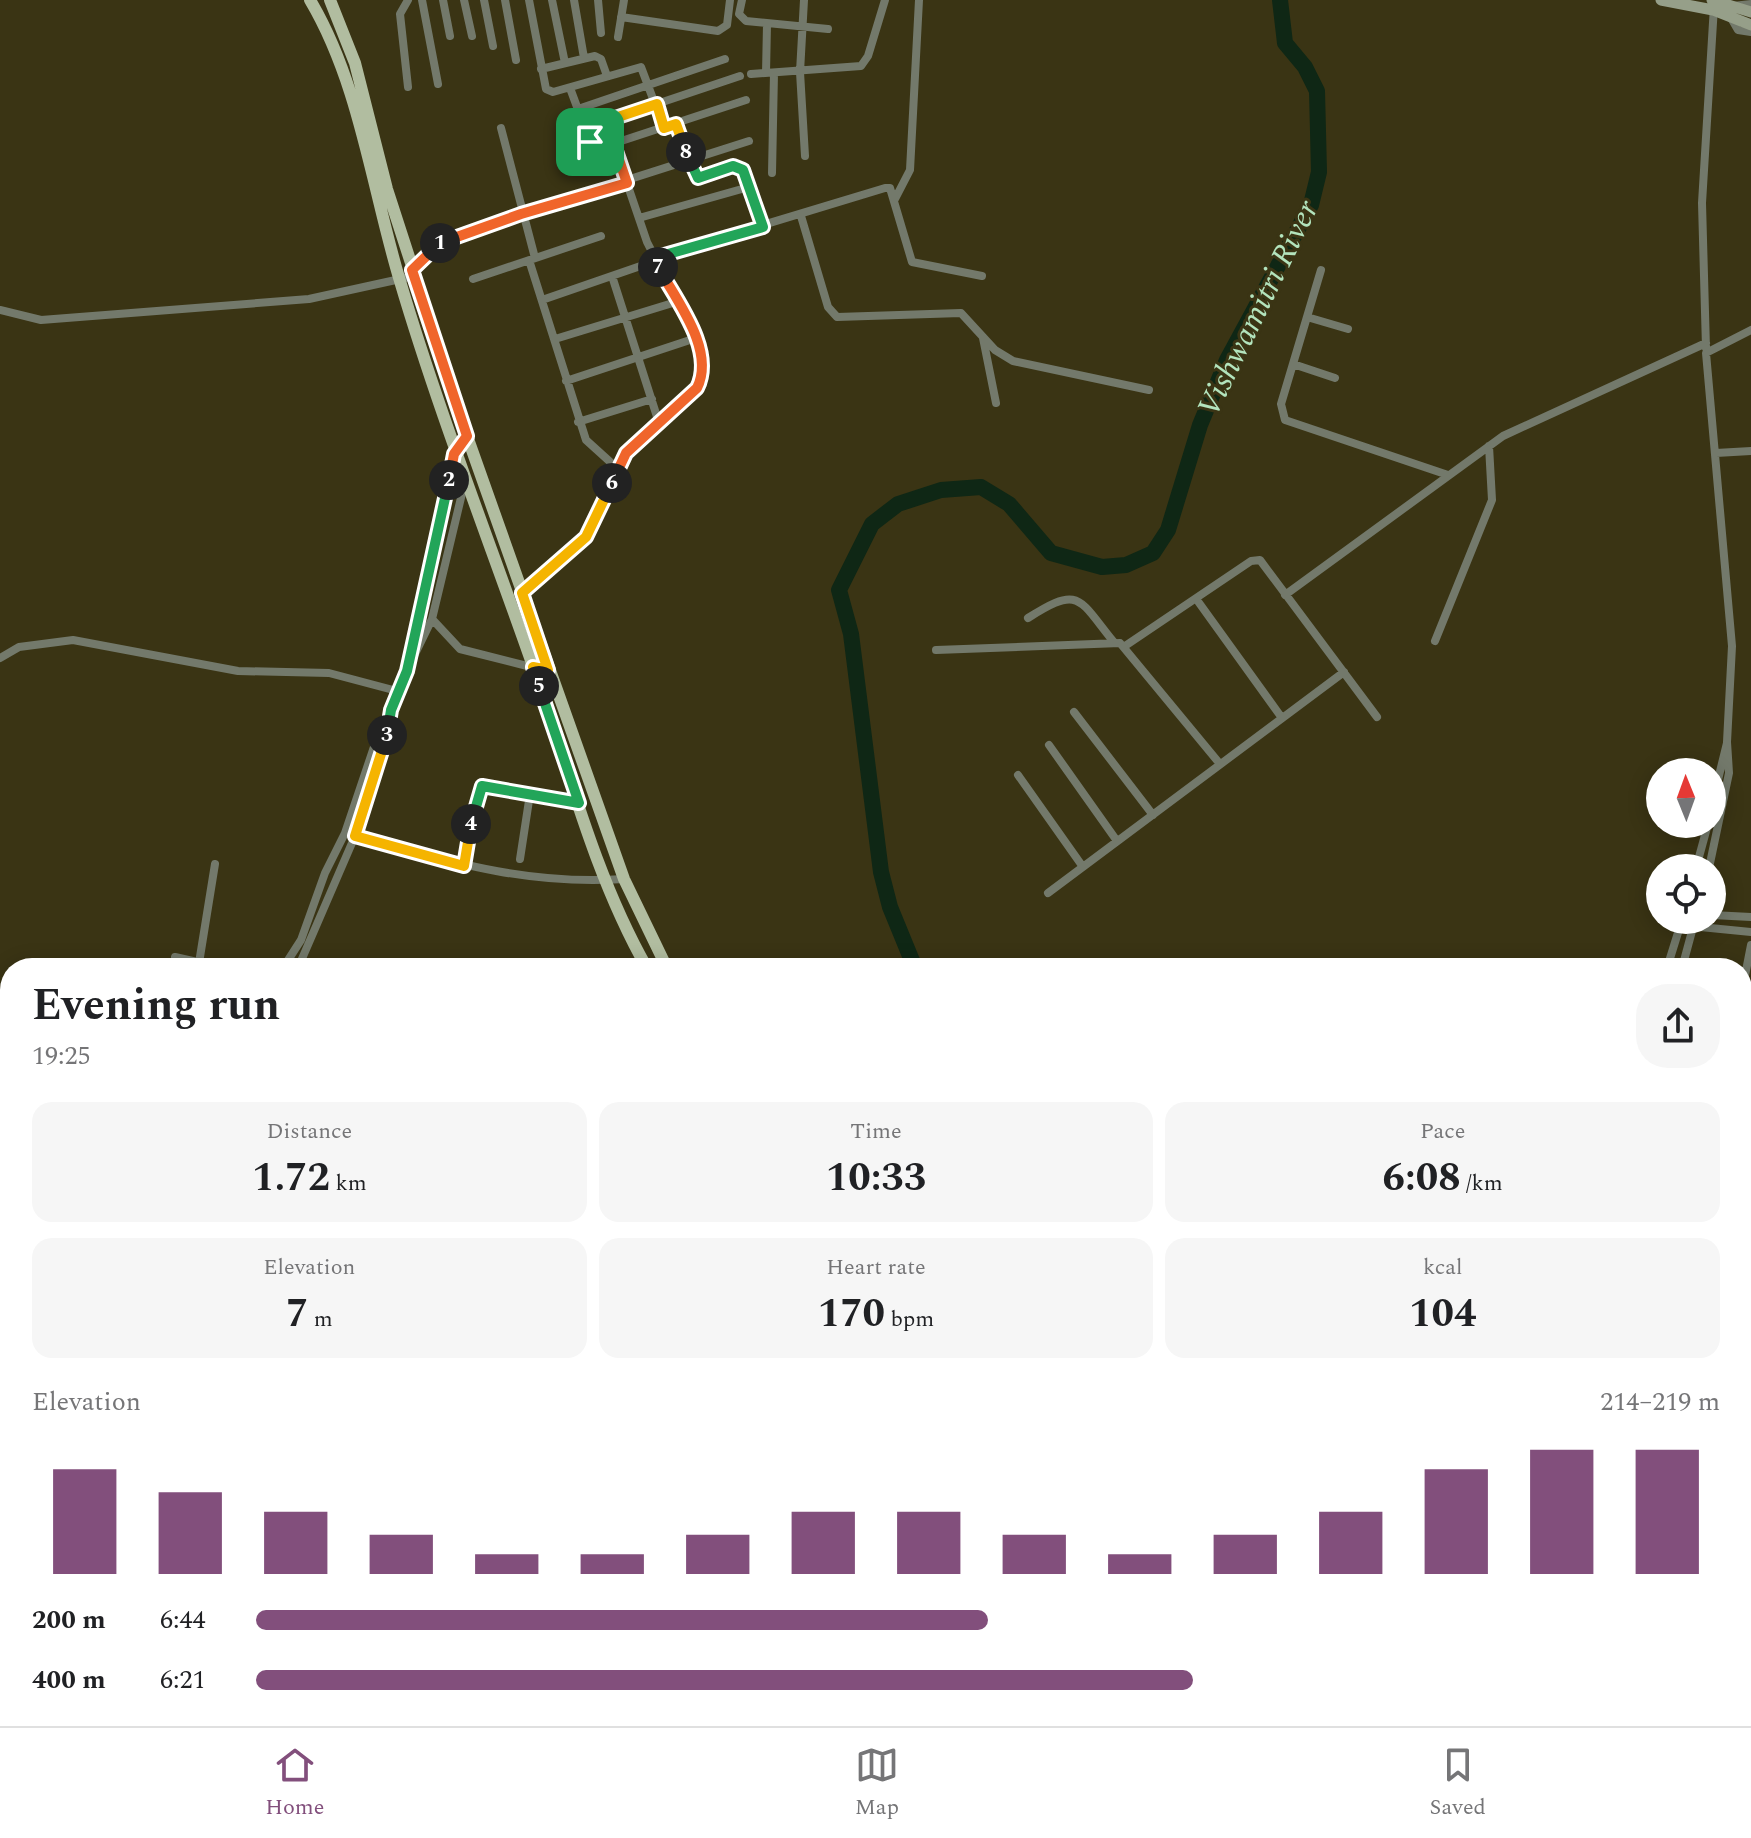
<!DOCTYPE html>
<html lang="en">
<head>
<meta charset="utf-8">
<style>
  body { margin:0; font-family:Spectral,serif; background:#f6f6f6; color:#202124; height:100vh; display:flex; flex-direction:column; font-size:30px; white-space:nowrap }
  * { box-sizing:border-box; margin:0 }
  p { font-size:26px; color:#757577 }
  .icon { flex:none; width:44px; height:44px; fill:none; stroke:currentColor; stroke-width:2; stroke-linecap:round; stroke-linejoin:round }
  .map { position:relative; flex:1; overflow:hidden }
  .drawer { position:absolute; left:0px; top:958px; width:1752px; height:768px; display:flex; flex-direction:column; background:#fff; border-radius:32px 32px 0 0; box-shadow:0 4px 20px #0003 }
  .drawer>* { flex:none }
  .needle { width:52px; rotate:359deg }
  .fabs { position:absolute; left:1646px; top:758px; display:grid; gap:16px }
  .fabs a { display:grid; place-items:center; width:80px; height:80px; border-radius:50%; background:#fff; box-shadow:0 4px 20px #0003; font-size:40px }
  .pin { position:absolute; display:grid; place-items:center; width:68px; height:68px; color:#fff; margin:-34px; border-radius:16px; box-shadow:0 4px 12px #0006 }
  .km { position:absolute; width:40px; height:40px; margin:-20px; border-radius:50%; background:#222; color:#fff; font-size:22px; line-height:40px; text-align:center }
  .round { display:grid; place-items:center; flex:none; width:84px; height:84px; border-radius:32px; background:#f6f6f6 }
  .summary { display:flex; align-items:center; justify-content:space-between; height:136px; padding:0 32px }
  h1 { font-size:44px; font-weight:700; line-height:60px }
  .stats { display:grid; grid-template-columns:repeat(3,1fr); gap:12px; height:136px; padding:8px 32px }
  .stats div { display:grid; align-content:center; border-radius:20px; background:#f6f6f6; text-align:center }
  .stats b { font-size:40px; font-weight:700 }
  .stats small { font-size:22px; font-weight:400 }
  .stats p { font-size:22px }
  .chart { height:224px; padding:16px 32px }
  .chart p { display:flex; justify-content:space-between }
  .chart svg { width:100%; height:144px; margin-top:8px; stroke:#824f7c; stroke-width:6 }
  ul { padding:0 32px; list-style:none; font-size:26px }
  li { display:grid; grid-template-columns:128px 96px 1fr; align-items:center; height:60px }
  li i { height:20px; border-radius:10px; background:#824f7c }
  .dock { display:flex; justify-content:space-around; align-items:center; height:112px; border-top:2px solid #e0e0e0; background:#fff; font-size:22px; color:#757577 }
  .dock a { display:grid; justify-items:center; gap:4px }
  .dock .active { color:#824f7c }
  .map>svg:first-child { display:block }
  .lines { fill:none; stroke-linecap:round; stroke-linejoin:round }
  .river { stroke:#0f2715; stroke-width:16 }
  .street { stroke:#73796b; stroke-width:8 }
  .secondary { stroke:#969f89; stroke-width:11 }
  .primary { stroke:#b1bda0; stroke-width:12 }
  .split-1-casing { stroke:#fff; stroke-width:16 }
  .split-2-casing { stroke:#fff; stroke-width:16 }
  .split-3-casing { stroke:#fff; stroke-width:16 }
  .split-4-casing { stroke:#fff; stroke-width:16 }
  .split-5-casing { stroke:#fff; stroke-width:16 }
  .split-6-casing { stroke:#fff; stroke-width:16 }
  .split-7-casing { stroke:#fff; stroke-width:16 }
  .split-8-casing { stroke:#fff; stroke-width:16 }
  .split-9-casing { stroke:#fff; stroke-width:16 }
  .split-1 { stroke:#f0652b; stroke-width:10 }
  .split-2 { stroke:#f0652b; stroke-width:10 }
  .split-3 { stroke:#22a559; stroke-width:10 }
  .split-4 { stroke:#f5b400; stroke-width:10 }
  .split-5 { stroke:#22a559; stroke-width:10 }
  .split-6 { stroke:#f5b400; stroke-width:10 }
  .split-7 { stroke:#f0652b; stroke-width:10 }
  .split-8 { stroke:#22a559; stroke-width:10 }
  .split-9 { stroke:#f5b400; stroke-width:10 }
  .labels { text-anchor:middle; stroke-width:6; stroke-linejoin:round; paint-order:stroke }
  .water-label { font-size:32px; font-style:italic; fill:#b3e4bd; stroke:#3a3414 }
</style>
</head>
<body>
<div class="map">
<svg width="1751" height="1726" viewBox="0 0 1751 1726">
  <rect width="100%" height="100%" fill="#3a3414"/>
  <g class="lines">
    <path class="river" d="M915,968L890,907L881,872L851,634L839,590L872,524L898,504L941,490L981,487L1009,504L1051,553L1102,567L1126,565L1153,553L1168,530L1200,425L1227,360L1311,205L1319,172L1317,91L1305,67L1285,43L1280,0
      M903,1726L911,1716"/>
    <path class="street" d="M408,0L400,14L408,87
      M422,0L438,84
      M443,0L450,36
      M464,0L472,36
      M484,0L493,46
      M505,0L516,60
      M529,0L546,89L553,92L641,67L664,128
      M552,0L565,63
      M574,0L584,58
      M598,0L601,33
      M742,0L739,14L746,21L828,29
      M804,0L800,72L805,156
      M1733,6L1751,4
      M621,17L718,31L727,25L730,0
      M1731,18L1738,30L1751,32
      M618,37L624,0
      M541,69L595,56L601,59L607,76
      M766,73L767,24
      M751,74L861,66L868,56L885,0
      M570,88L590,142L603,147L746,100
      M578,109L725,59
      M676,124L696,177L733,166L743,170L763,227
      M501,128L535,258
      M585,128L740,76
      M772,173L774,73
      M895,199L910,170L919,0
      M801,216L828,307L837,317L961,313L995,350L1013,361L1149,390
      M639,218L749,187
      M654,258L885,188H890L912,262L982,276
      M529,260L586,440L618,469
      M412,270L443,240L461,233L749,141
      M1321,270L1281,404L1285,420L1448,475
      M612,276L659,423
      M473,279L601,236
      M542,300L655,261
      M0,310L41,320L309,299L414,276
      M1307,317L1348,329
      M983,338L996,403
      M555,339L676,302
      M1706,348L1702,203L1714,6
      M1293,364L1335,378
      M566,381L696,338
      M578,422L652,399
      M1716,453L1751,451
      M522,593L586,537L626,453L697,388L703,376V361L696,338L647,242L614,145
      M1285,595L1503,436L1706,343
      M1197,600L1282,718
      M1028,618C1080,585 1078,598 1113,641
      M432,619L460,649L535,668
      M1435,641L1492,500L1489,446
      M1125,646L1251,561L1260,560L1377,717
      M936,650L1120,643L1220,764
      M0,658L19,647L73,640L238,671L329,673L397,691
      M409,658L454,454L467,436
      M1074,712L1153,815
      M1049,745L1117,841
      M1018,775L1083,867
      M1712,804L1727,743
      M345,833C441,859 523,886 624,879
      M520,859L530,794
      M464,866L477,792L482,786L578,803
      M1696,868L1708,824
      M1709,868L1729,773L1727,742L1732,646L1706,353L1751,330
      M1048,893L1344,672
      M1712,915L1751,917
      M1680,925L1751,932
      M175,957L224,968
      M199,963L215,864
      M283,968L301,940L325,873L345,833L378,735L389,715
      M298,968L355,836L387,736L397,691L432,619L465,481
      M1667,968L1681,923
      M1682,968L1695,920
      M1742,991L1751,945
      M1742,1067H1751
      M0,1138H10
      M1742,1297H1751
      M0,1314H10
      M1742,1589H1751
      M1742,1622H1747L1749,1726
      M1353,1716L1355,1726
      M166,1726V1716
      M180,1726V1716
      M1486,1726L1487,1716
      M1587,1726L1588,1716
      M1598,1726L1599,1716"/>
    <path class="secondary" d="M1661,0L1713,10L1751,25
      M1712,0L1751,12"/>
    <path class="primary" d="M310,0C360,84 372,189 400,281C439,413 489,540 534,669C568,769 595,877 647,968
      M330,0L355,63L387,189L467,436L624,879L667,968
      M1300,1716L1313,1726
      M1326,1716L1339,1726"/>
  </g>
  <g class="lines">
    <g class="split-1-casing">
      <path id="split-1" d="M440,243L521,214L627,183L614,145L603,147L590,142"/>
    </g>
    <g class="split-2-casing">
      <path id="split-2" d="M440,243L412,270L467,436L454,454L449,480"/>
    </g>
    <g class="split-3-casing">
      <path id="split-3" d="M387,735L391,710L407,671L449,480"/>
    </g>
    <g class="split-4-casing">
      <path id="split-4" d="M387,735L355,836L464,866L471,824"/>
    </g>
    <g class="split-5-casing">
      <path id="split-5" d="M471,824L482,786L579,803L539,686"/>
    </g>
    <g class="split-6-casing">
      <path id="split-6" d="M539,686L533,667L548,670L522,593L586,537L612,483"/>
    </g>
    <g class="split-7-casing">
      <path id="split-7" d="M612,483L626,453L697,388C716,350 676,300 658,267"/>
    </g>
    <g class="split-8-casing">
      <path id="split-8" d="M658,267L654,258L763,227L743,170L733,166L698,178L686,152"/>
    </g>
    <g class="split-9-casing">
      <path id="split-9" d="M590,142L585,128L657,104L664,128L676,124L686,152"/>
    </g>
    <use href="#split-1" class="split-1"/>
    <use href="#split-2" class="split-2"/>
    <use href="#split-3" class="split-3"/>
    <use href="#split-4" class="split-4"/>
    <use href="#split-5" class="split-5"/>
    <use href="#split-6" class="split-6"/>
    <use href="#split-7" class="split-7"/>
    <use href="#split-8" class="split-8"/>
    <use href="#split-9" class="split-9"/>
  </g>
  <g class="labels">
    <g class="water-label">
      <text transform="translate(1257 308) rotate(-64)" y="11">Vishwamitri River</text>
    </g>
  </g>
</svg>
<div class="fabs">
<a><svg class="needle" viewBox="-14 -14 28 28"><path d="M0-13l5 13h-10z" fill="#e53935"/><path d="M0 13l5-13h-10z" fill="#757577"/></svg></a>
<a><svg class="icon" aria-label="locate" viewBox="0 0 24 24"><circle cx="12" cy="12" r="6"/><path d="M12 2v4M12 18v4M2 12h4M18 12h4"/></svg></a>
</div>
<div class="pin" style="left:590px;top:142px;background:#1e9e55"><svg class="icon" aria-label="arrive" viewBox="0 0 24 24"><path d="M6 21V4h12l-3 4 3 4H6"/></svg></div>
<b class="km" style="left:440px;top:243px">1</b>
<b class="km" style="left:449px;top:480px">2</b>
<b class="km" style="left:387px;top:735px">3</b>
<b class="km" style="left:471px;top:824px">4</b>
<b class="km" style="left:539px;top:686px">5</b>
<b class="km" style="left:612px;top:483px">6</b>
<b class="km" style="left:658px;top:267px">7</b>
<b class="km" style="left:686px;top:152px">8</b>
<section class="drawer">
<div class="summary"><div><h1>Evening run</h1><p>19:25</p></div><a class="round"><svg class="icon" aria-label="share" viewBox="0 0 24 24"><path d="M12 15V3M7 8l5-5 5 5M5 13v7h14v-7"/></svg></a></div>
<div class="stats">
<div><p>Distance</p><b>1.72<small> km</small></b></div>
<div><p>Time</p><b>10:33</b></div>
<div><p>Pace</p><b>6:08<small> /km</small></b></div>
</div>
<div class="stats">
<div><p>Elevation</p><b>7<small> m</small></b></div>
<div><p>Heart rate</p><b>170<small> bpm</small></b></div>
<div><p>kcal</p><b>104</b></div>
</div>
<div class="chart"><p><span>Elevation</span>214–219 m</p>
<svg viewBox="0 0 160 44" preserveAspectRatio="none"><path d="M5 44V12M15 44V19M25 44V25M35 44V32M45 44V38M55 44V38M65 44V32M75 44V25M85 44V25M95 44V32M105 44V38M115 44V32M125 44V25M135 44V12M145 44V6M155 44V6"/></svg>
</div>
<ul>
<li><b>200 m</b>6:44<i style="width:50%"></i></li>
<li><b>400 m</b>6:21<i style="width:64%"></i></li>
</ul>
</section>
</div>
<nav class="dock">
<a class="active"><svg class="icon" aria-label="home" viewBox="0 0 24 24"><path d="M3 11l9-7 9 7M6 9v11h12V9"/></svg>Home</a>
<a><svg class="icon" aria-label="map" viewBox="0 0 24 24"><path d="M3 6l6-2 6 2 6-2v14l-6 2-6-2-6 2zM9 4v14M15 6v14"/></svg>Map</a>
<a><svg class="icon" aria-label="saved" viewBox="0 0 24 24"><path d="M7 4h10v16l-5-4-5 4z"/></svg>Saved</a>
</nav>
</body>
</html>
